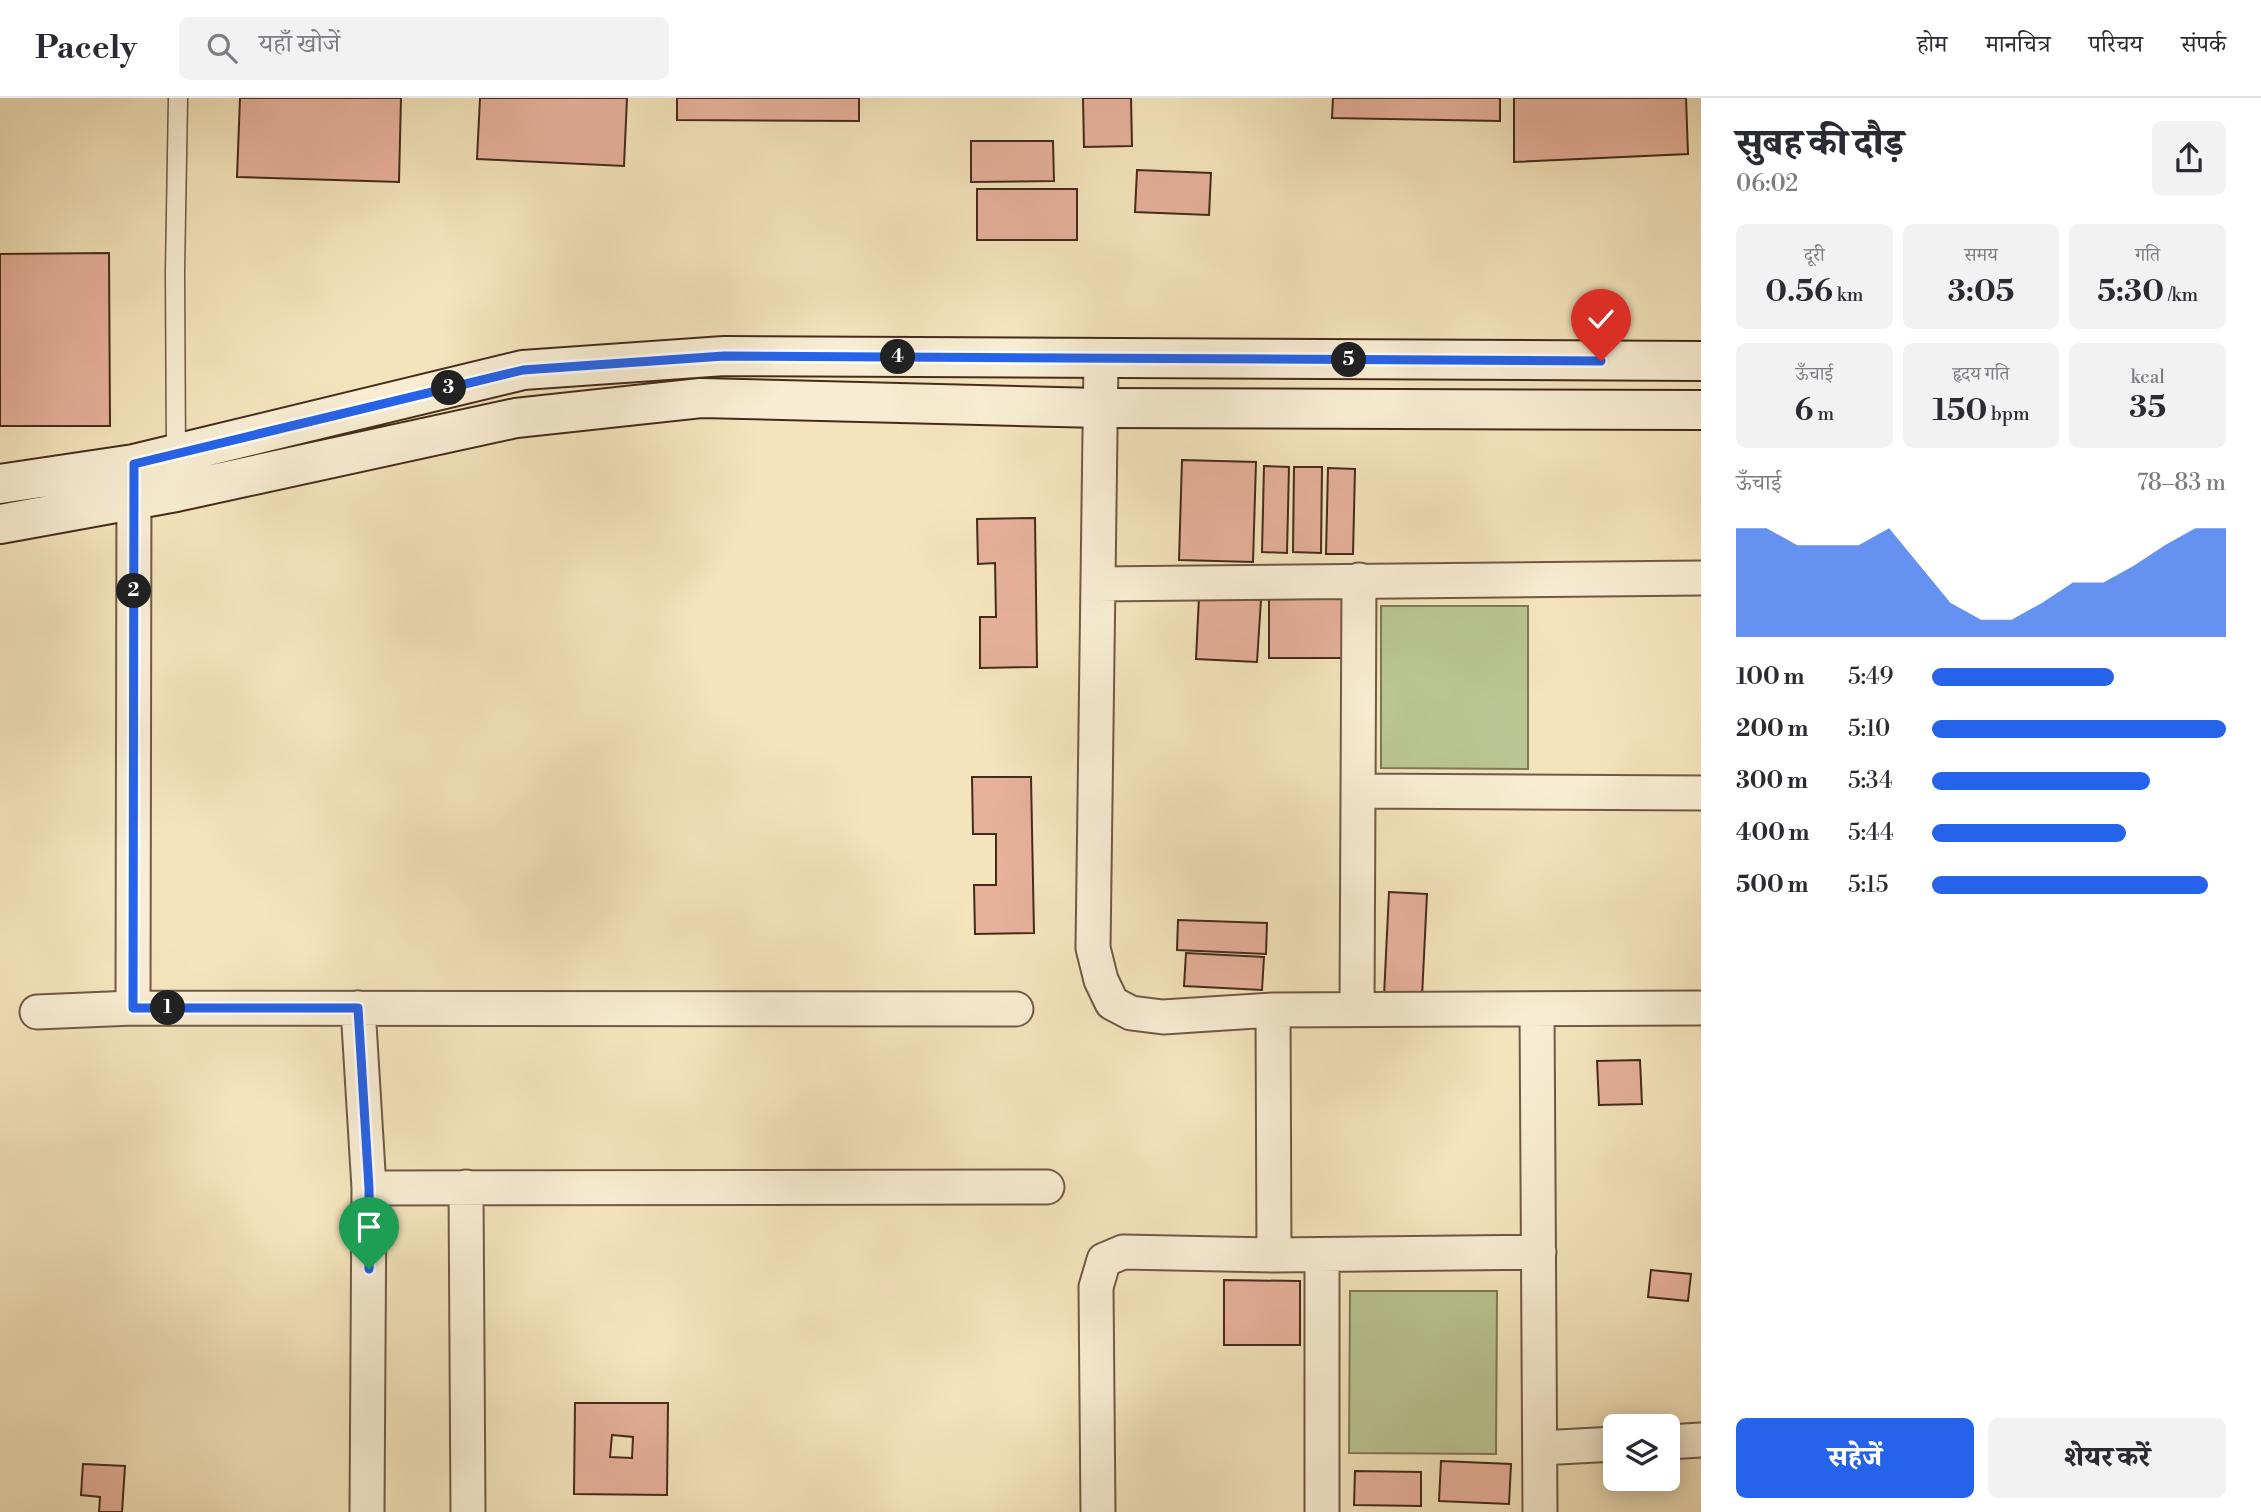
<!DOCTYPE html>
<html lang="hi">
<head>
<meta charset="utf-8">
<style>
  body { margin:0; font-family:"Libre Bodoni","Noto Serif Devanagari",serif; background:#f2f2f3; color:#2b2b33; height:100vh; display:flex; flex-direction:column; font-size:26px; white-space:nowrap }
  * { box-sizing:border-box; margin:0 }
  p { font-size:23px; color:#7c7c81 }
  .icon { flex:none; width:38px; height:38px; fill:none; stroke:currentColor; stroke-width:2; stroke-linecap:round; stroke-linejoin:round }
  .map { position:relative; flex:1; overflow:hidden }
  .panel { display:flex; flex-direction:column; background:#fff; width:560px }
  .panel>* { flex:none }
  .buttons { position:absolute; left:1603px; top:1316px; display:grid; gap:14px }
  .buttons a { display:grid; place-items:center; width:77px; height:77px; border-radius:10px; background:#fff; box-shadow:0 4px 18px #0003; font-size:35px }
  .pin { position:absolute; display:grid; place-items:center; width:60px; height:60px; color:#fff; margin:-72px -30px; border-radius:50% 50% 50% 0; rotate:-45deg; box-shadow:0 0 7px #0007 }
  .pin .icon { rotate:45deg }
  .km { position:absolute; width:35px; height:35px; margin:-18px; border-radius:50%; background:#222; color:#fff; font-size:19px; line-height:35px; text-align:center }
  .round { display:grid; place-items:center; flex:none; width:74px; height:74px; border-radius:10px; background:#f2f2f3 }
  .summary { display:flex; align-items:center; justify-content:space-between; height:119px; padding:0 35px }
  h1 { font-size:38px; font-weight:800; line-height:52px }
  .figures { display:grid; grid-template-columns:repeat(3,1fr); gap:10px; height:119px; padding:7px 35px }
  .figures div { display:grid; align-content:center; border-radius:10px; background:#f2f2f3; text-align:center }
  .figures b { font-size:30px; font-weight:800 }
  .figures small { font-size:19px; font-weight:400 }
  .figures p { font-size:19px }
  .chart { height:196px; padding:14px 35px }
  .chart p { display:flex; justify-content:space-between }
  .chart svg { width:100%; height:126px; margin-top:7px; fill:#2563eb; opacity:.7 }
  .action { display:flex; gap:14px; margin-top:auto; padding:14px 35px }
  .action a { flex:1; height:80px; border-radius:10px; background:#2563eb; color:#fff; font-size:28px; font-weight:800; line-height:80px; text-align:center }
  .action a+a { background:#f2f2f3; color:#2b2b33 }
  ul { padding:0 35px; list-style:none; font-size:23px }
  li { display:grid; grid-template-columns:112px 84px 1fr; align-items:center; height:52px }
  li i { height:18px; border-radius:9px; background:#2563eb }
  header { display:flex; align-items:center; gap:42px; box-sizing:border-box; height:98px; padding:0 35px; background:#fff; border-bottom:2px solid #e1e1e2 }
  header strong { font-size:33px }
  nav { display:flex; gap:38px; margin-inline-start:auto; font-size:24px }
  .search { width:490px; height:63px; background:#f2f2f3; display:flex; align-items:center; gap:18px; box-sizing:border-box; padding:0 24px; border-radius:10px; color:#7c7c81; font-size:26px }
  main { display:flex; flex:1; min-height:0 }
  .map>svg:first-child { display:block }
  .green { fill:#b9c592; stroke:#7f7857; stroke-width:2 }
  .building { fill:#e7b19b; stroke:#452b1c; stroke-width:2; fill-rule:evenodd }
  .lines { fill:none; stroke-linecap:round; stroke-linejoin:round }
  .lane-casing { stroke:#715944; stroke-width:21 }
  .street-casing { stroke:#715944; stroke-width:37 }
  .secondary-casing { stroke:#452b1c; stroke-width:42 }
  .lane { stroke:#f8edd3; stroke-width:18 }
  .street { stroke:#f8edd3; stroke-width:33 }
  .secondary { stroke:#f8edd3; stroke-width:38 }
  .route-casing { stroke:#fff; stroke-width:14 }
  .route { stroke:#2563eb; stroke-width:9 }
</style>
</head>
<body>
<header>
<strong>Pacely</strong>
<div class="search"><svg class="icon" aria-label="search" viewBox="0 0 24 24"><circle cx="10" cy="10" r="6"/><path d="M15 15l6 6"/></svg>यहाँ खोजें</div>
<nav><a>होम</a><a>मानचित्र</a><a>परिचय</a><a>संपर्क</a></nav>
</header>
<main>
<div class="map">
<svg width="1701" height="1414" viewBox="0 0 1701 1414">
  <rect width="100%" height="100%" fill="#f4e4bc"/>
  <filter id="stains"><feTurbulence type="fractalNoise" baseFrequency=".00286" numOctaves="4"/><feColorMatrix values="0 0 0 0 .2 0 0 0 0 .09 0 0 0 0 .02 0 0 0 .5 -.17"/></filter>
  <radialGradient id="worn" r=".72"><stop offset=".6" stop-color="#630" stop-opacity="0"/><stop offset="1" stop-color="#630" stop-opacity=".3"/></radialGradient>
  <path class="green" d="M1381,508H1528V671L1381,670Z
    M1350,1193H1497L1496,1356L1349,1355Z"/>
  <path class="building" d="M240,0H401L399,84L237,79Z
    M480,0H627L624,68L477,61Z
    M677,0H859V23L677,22Z
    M1083,0H1131L1132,48L1084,49Z
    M1333,0H1500V23L1332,20Z
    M1514,0H1686L1688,56L1514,64Z
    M971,43H1053L1054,83L971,84Z
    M1137,72L1211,75L1209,117L1135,114Z
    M977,91H1077V142H977Z
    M109,155L110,328H0V156Z
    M1182,362L1256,364L1253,464L1179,462Z
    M1264,368L1289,369L1287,455L1262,454Z
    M1294,369H1322L1321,455L1293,454Z
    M1328,370L1355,371L1353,456H1326Z
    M1035,420L1037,569L980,570V519H996L995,465L978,466L977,421Z
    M1199,499L1261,502L1257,564L1196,561Z
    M1269,500L1353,501L1352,560H1269Z
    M972,679H1031L1034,835L975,836L974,787H996V736H973Z
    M1389,794L1427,796L1422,899L1384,898Z
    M1178,822L1267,825L1266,856L1177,852Z
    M1186,855L1264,859L1262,892L1184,888Z
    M1640,962L1642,1006L1599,1007L1597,963Z
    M1651,1172L1691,1176L1688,1203L1648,1199Z
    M1224,1182L1300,1183V1247H1224Z
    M575,1305H668L667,1397L574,1396ZM612,1337L633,1339L632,1360L610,1359Z
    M1441,1363L1511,1366L1509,1406L1439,1403Z
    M83,1366L125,1368L122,1414H99L100,1399L81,1397Z
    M1355,1373L1421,1374V1408L1354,1407Z"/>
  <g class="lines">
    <g class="lane-casing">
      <path id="lane" d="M176,360L175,174L178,0"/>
    </g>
    <g class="street-casing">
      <path id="street" d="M1101,261L1093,850L1101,882L1112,905L1131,915L1163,919L1273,912L1701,910
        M1098,486L1701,480
        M1358,693L1701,695
        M133,910L134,377
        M358,910L369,1090L367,1414
        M1357,911L1359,482
        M1537,911L1540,1414
        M1273,912L1274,1157
        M37,914L133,910L1016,911
        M466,1089L468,1414
        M369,1090L1047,1089
        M1322,1157V1414
        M1668,1344L1701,1342
        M1540,1350L1615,1346
        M1098,1414L1096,1189L1104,1162L1123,1154L1274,1157L1539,1154"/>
    </g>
    <g class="secondary-casing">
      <path id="secondary" d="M0,386L134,366L523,272L724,258L1701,263
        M0,426L176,394L516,320L701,300L1100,310L1701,312"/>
    </g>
    <use href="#lane" class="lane"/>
    <use href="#street" class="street"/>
    <use href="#secondary" class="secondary"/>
  </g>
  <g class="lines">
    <g class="route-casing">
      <path id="route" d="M369,1171V1090L358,910H133L134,366L523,272L724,258L1601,263"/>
    </g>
    <use href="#route" class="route"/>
  </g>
  <rect width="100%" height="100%" filter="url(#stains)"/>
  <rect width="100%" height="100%" fill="url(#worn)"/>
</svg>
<div class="buttons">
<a><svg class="icon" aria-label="layers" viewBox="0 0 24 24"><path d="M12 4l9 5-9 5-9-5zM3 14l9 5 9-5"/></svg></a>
</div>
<div class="pin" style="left:369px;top:1171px;background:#1e9e55"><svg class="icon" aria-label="arrive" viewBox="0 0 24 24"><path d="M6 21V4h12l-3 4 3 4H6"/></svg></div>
<div class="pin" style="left:1601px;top:263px;background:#d93025"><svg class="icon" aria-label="check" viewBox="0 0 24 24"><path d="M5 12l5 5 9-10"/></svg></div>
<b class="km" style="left:168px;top:910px">1</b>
<b class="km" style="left:134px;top:493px">2</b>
<b class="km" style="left:449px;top:290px">3</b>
<b class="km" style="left:898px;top:259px">4</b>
<b class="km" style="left:1349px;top:262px">5</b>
</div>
<section class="panel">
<div class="summary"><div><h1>सुबह की दौड़</h1><p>06:02</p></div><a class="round"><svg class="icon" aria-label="share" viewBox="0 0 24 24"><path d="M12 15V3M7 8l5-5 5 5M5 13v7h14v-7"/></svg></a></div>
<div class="figures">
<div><p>दूरी</p><b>0.56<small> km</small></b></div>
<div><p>समय</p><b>3:05</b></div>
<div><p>गति</p><b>5:30<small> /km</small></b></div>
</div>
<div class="figures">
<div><p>ऊँचाई</p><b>6<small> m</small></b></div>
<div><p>हृदय गति</p><b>150<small> bpm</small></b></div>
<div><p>kcal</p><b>35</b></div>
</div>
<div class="chart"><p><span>ऊँचाई</span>78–83 m</p>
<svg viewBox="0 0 160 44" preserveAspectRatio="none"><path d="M0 44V6L10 6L20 12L30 12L40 12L50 6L60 19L70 32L80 38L90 38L100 32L110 25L120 25L130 19L140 12L150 6L160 6V44z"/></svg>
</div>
<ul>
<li><b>100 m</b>5:49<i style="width:62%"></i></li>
<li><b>200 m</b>5:10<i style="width:100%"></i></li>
<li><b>300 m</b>5:34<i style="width:74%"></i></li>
<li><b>400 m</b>5:44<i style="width:66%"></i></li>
<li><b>500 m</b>5:15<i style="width:94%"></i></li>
</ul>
<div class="action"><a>सहेजें</a><a>शेयर करें</a></div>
</section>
</main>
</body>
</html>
